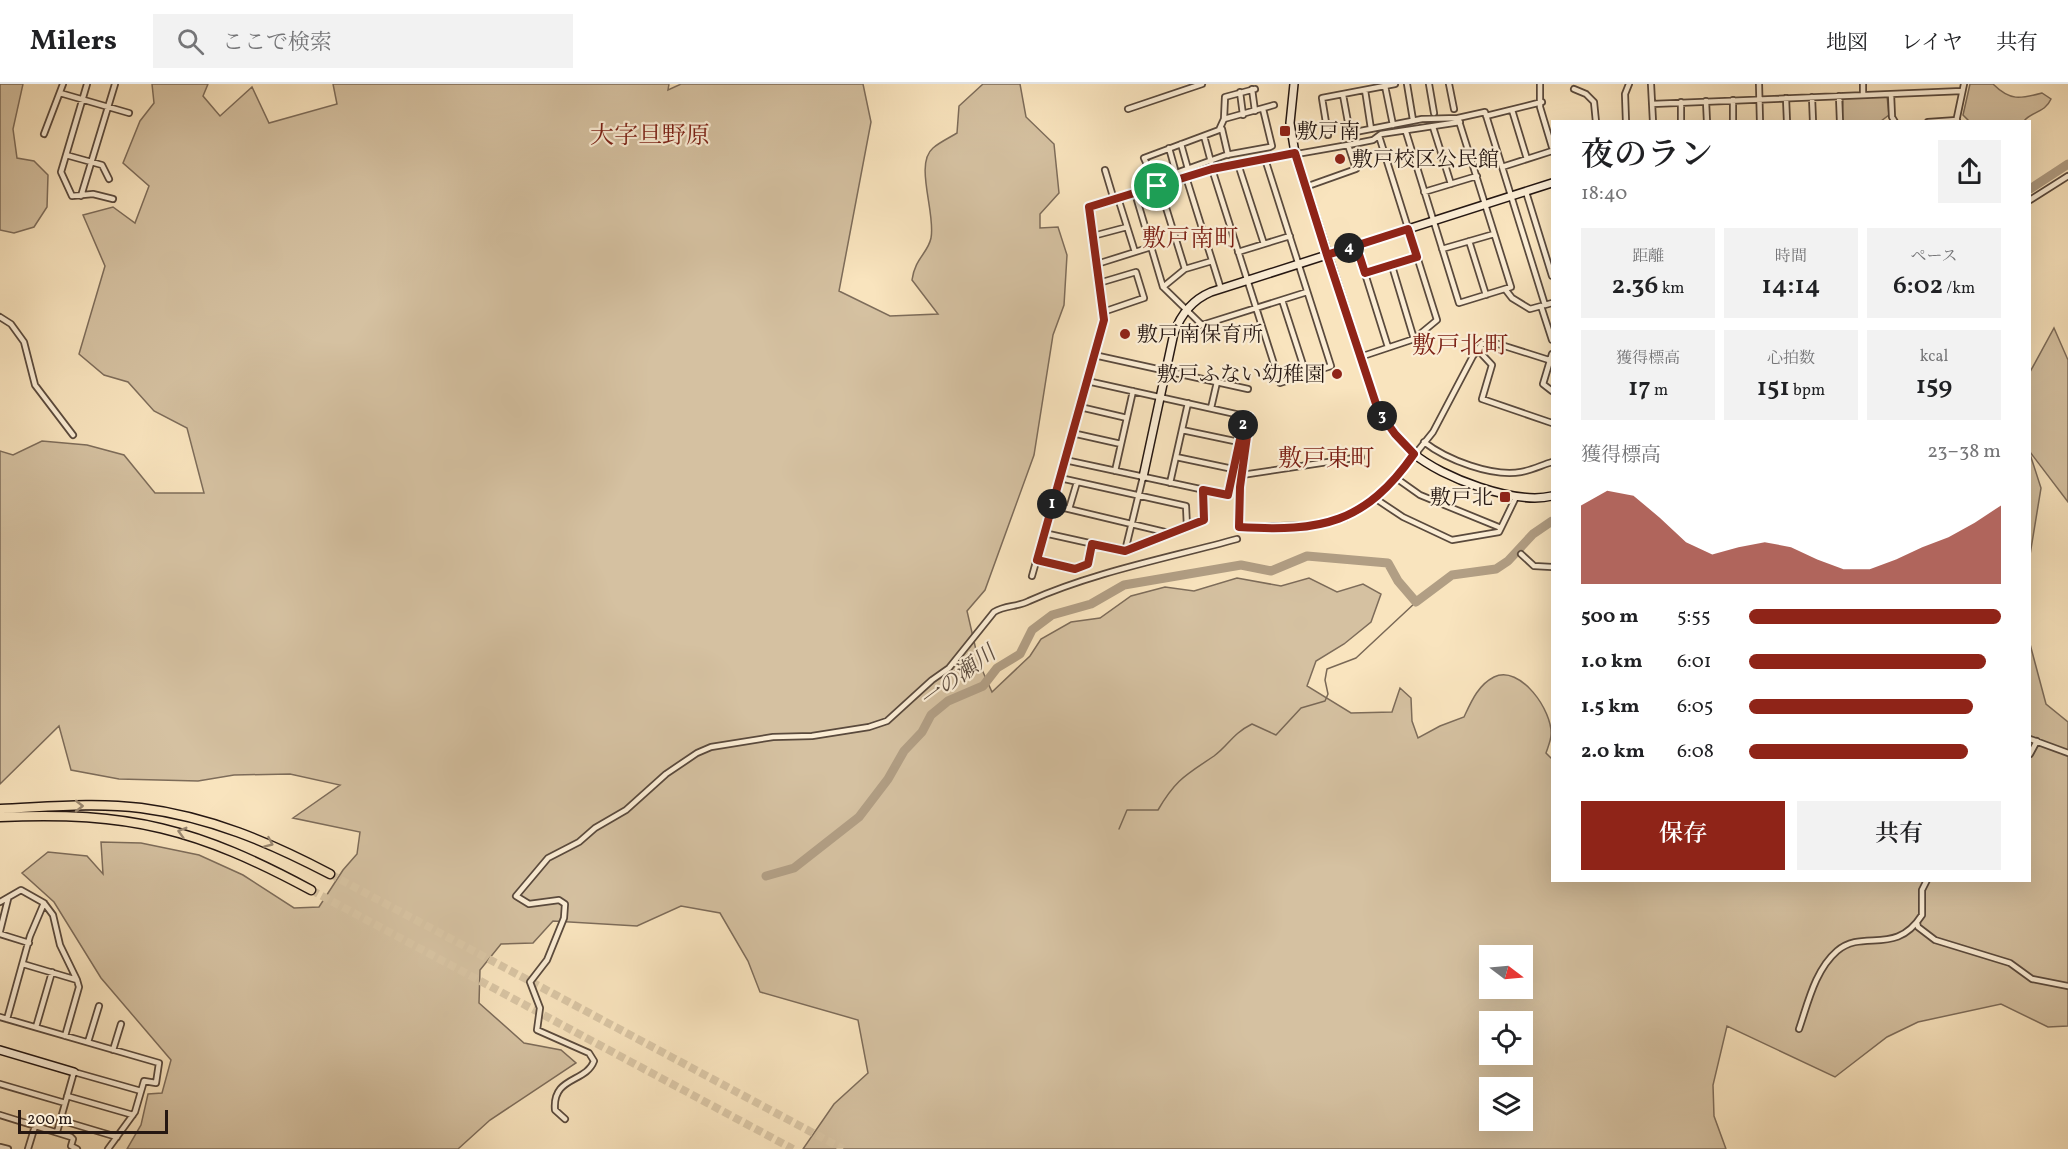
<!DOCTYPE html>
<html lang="ja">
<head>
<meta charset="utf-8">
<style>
  body { margin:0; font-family:Vollkorn,"Noto Serif JP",serif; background:#f2f2f2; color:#202124; height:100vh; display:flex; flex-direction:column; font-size:22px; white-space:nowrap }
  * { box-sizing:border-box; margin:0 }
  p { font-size:20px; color:#757577 }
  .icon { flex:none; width:33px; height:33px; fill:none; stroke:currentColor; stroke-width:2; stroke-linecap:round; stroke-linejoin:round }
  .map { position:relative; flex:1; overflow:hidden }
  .panel { position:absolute; left:1551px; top:36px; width:480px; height:762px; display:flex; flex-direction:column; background:#fff; border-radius:0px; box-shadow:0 6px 24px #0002 }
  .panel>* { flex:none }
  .needle { width:39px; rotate:106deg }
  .fabs { position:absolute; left:1479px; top:861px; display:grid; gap:12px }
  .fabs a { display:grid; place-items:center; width:54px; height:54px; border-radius:0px; background:#fff; box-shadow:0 6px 24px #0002; font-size:30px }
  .scale { position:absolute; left:18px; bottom:15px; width:150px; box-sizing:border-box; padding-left:6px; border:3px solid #251712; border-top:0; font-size:16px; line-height:21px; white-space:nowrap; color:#251712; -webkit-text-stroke:4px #fbedd5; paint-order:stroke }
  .pin { position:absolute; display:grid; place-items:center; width:51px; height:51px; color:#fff; margin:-26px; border:3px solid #fff; border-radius:50%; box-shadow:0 2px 6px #0007 }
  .km { position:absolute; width:30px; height:30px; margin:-15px; border-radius:50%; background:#222; color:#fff; font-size:16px; line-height:30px; text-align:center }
  .round { display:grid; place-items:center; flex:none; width:63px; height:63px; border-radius:0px; background:#f2f2f2 }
  .headline { display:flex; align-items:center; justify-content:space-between; height:102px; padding:0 30px }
  h1 { font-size:33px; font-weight:600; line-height:45px }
  .metrics { display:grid; grid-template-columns:repeat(3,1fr); gap:9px; height:102px; padding:6px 30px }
  .metrics div { display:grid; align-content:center; border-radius:0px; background:#f2f2f2; text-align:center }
  .metrics b { font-size:26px; font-weight:600 }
  .metrics small { font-size:16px; font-weight:400 }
  .metrics p { font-size:16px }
  .chart { height:168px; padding:12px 30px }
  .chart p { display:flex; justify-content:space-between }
  .chart svg { width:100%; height:108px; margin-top:6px; fill:#8f2418; opacity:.7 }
  .cta { display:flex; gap:12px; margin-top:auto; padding:12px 30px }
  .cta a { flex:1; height:69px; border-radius:0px; background:#8f2418; color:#fff; font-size:24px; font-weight:600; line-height:69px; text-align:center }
  .cta a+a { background:#f2f2f2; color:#202124 }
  ul { padding:0 30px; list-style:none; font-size:20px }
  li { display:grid; grid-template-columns:96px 72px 1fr; align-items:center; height:45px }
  li i { height:15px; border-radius:8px; background:#8f2418 }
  header { display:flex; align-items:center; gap:36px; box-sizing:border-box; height:84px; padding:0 30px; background:#fff; border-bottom:2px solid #e0e0e0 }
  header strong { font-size:28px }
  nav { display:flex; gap:33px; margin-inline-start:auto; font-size:21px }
  .search { width:420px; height:54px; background:#f2f2f2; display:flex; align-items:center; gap:15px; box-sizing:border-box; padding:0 21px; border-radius:0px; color:#757577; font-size:22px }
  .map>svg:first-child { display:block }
  .green { fill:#d5c1a1; stroke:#7d6c5a; stroke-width:1.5; fill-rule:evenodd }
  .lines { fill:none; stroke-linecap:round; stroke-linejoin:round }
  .stream { stroke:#796856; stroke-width:1.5 }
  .river { stroke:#b19e84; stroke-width:9 }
  .highway-tunnel { stroke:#d9c5a4; stroke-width:8; stroke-dasharray:8 4; stroke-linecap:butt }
  .street-casing { stroke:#5a4a3d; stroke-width:8 }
  .secondary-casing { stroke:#251712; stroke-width:10 }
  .highway-casing { stroke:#251712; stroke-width:11 }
  .street { stroke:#fbedd5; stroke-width:4.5 }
  .secondary { stroke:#fbedd5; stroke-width:7 }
  .highway { stroke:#f9e4be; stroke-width:8 }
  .oneway { stroke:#9a8871 }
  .route-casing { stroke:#fff; stroke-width:12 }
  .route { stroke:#8f2418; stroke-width:8 }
  .poi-dot { fill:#8f2418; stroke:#fbedd5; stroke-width:2 }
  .labels { text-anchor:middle; stroke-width:4.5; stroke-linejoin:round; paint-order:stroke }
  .poi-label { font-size:21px; fill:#251712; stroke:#fbedd5; text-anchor:start }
  .water-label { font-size:22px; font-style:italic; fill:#5d4d40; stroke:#fbedd5 }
  .quarter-label { font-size:24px; fill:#7a1f14; stroke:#fbedd5 }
</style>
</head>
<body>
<header>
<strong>Milers</strong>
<div class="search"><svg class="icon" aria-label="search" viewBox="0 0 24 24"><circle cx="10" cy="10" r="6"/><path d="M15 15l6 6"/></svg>ここで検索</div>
<nav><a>地図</a><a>レイヤ</a><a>共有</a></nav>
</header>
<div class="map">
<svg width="2068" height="1065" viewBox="0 0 2068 1065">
  <rect width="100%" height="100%" fill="#f9e4be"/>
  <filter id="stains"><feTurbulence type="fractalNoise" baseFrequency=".00333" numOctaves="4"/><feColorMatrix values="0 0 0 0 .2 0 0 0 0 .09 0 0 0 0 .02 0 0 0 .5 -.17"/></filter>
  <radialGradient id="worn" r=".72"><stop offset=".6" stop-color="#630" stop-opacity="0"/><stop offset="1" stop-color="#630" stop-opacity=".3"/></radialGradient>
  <path class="green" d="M0,0H23L13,45L17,74L34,77L48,91L47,123L34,143L14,149L0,146Z
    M152,0H208L203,12L220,32L252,3L269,39L337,20L333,0H669L668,6L681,0H863L871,38L839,207L890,232L938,230L912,196C915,174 928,169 931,154C936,129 914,80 933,64C940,58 949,54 957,49L959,22L983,0H1020L1026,33L1054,60L1059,109L1040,130V144L1058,143L1067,171L1064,221L1053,251L1034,371L985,506L967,527L979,579L992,608L1030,572L1041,555L1071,538L1100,534L1131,512L1165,503L1194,507L1237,494L1281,502L1309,494L1337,508L1363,500L1381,510L1371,538L1344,560L1316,577L1307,602L1351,629L1392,628L1400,604L1411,614L1412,637L1418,654L1440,642L1464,633C1471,618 1478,601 1494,593C1520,580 1553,627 1551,651C1551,656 1548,663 1546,669L1552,675V796H2030V560L2046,620L2068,638V942L2048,943L2001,920L1918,938L1887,953L1835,993L1727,942L1713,1001L1714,1032L1726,1065H803L834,1020L868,989L858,936L760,908L748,877L720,829L681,822L637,842L553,837L533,859L501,860L480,886L479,919L524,959L561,966L576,979L490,1036L458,1065H127L141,1041L148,1010L162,1009L171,976L101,894L54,818L22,789L48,768L87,772L103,790L101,758L141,759L199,771L243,791L294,824L319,823L343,786L357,770L360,748L293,734L340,701L290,690L234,691L198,697L119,695L71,686L59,642L0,700V367L13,371L42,357L87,361L124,371L155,409H204L187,344L154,327L128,298L104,291L79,270L105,182L83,131L113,123L135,139L149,102L123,79L140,37L154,19ZM1490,872H1522V904H1490ZM1490,938H1522V970H1490ZM1490,1004H1522V1036H1490Z
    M1970,0H1993C2010,17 2020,15 2042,9L2051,15C2045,29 2032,27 2024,37H1969L1963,31Z
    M1887,12L1889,31L1881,37H1842L1843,14Z
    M2054,244L2068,276V418L2030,368V288Z
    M2030,370L2041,404L2030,471Z"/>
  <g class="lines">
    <path class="stream" d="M1119,745L1127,726H1158C1176,695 1186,691 1214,672C1229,661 1232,650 1252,640L1276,651L1301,624L1325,617L1328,610L1325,596L1327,585L1356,574L1416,518"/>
    <path class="river" d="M2030,105L2068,80
      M766,792L794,784L859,733L888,695L904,667L922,648L931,631L948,617L983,602L997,584L1020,570L1032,546L1052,531L1091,520L1124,501L1241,481L1271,487L1307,472L1388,479L1398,497L1416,518L1452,491L1496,485L1508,477L1533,450L1552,437"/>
    <path class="highway-tunnel" d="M330,790L843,1065
      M311,806L793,1065"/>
    <g class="street-casing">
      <path id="street" d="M87,0L61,88L72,112L93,110L113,115
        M1407,0L1413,36
        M1429,0L1434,29
        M1449,0L1454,25
        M1540,0V23L1552,63
        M1651,0L1653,38
        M1759,0L1760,38
        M1863,0V11
        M1385,2L1393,41
        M1252,5L1255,27
        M1574,5L1586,10L1594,18L1596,38
        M1365,6L1371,45
        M1240,8L1243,31
        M60,9L129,29
        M1891,10L1892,33L1895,38
        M1343,11L1350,49L1422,35L1458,34L1485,28L1545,221L1552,219
        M1839,12L1840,38
        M1812,13L1813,38
        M1786,14L1787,38
        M1733,16V38
        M1706,17L1707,38
        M1681,18V38
        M1652,20L1962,7
        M1128,25L1202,0
        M1512,26L1527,75
        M1486,32L1542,18
        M1224,35L1225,13L1255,5
        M1626,38L1625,10L1629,0
        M1928,38L1957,36
        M1956,38L1964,0
        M1433,43L1451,100
        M1222,45L1228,71
        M1406,48L1459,219L1511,203L1458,34
        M44,50L63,0
        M1328,51L1322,14L1395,0
        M1204,52L1211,78
        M1181,60L1188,85
        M1169,64L1176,89L1226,71L1270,63L1272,62L1263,25
        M66,71L102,81L109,95
        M1238,80L1264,160
        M1502,83L1552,67
        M1212,85L1280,299L1331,282L1265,75
        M1105,86L1114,116
        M1186,93L1221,205
        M1159,101L1185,185
        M1311,101L1356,85L1348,61
        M1157,102L1144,74L1219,46L1224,35L1274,21
        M1424,108L1477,92
        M1526,108L1552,192
        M1135,109L1163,203L1202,241L1307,208
        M81,112L115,0
        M1118,114L1135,168
        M2030,116L2068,92
        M1093,152L1127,143
        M1469,157L1486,211
        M1356,161L1388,263
        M1442,165L1494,150
        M1238,168L1290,152
        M1097,180L1151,163
        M1392,182L1414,255
        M1365,189L1417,173
        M1099,199L1136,188L1144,214L1103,228
        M1163,203L1185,185L1212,177
        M1505,205L1512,214L1530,225L1541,222L1552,256
        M1282,216L1306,290
        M0,233L11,240L24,258L35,301L73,351
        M1477,265L1492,281L1482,315L1552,339
        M1552,270L1543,300L1552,307
        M1094,271L1248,305
        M1363,272L1414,255L1437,236L1379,52
        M1087,297L1249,333L1240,403L1239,443L1319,441L1345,434L1376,415L1388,404L1433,348L1473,272L1482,260L1495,259L1552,277
        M1080,323L1127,334
        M1211,324L1217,298
        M1182,346L1239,358
        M1072,349L1121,360
        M1424,358C1447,376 1492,393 1521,388C1532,386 1542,381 1552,378
        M1176,373L1233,385
        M1065,376L1228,411L1245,332
        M1115,387L1133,307
        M1242,391L1361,373
        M1060,394L1186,422L1187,443
        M1396,394L1420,411L1501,444L1516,413
        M1170,399L1188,319
        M1376,415L1403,433L1452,456L1499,448L1501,444
        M1052,421L1169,449
        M1069,425L1077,398
        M1044,449L1125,467L1204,436V406
        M1125,467L1143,393
        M1521,470L1534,482L1552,483
        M1037,476L1075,485L1087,480L1092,460
        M1032,492L1104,236L1089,123L1212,85L1348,61L1373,56L1381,50L1460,38
        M2030,655L2068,669
        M2030,670L2037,657
        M0,818L21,806L44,819L53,831L60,861L77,896
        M1917,839L1918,843L1935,856L2010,879L2032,895L2068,902
        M0,847L8,815
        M0,850L29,859
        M23,880L77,896L79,903L65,952
        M0,933L159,979L156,999L144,997L135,1028L108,1065
        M7,935L30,852L44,819
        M36,943L52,888
        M1799,945C1808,919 1815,886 1837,867C1864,844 1895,873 1922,831V806L1927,796
        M88,958L99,922
        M113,966L121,940
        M0,1000L65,1019
        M67,1012L133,1031
        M0,1031L71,1053L73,1055L71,1062L77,1065
        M565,1035L555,1026C552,992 586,999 594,977L589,969L537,946L540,924L530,898L547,876L564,834L565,820L559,816L529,820L516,812L548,774L579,758L595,744L626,726L666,690L697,669L711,663L773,653L812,652L869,643L887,637L932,596L949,584L994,528C1005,521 1018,523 1029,517C1094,488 1168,474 1237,455
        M60,1036L117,1053
        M57,1048L74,988L141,1007
        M0,1063L8,1065
        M28,1065L35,1042"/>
    </g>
    <g class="secondary-casing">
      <path id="secondary" d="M1294,0L1290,39L1295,69L1378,326C1389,341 1399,357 1413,369C1442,394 1516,421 1552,412
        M1143,393L1174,249C1181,230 1192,216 1211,208L1552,99
        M0,966L74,988"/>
    </g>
    <g class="highway-casing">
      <path id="highway" d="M0,725C47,723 95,718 141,724C210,733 269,758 330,790
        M0,733C129,727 198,745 311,806"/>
    </g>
    <use href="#street" class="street"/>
    <use href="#secondary" class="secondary"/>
    <use href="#highway" class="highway"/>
  </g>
  <defs><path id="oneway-chevron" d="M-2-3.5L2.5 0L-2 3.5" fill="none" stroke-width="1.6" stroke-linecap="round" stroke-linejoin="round" transform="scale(1.5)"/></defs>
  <g class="oneway">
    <use href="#oneway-chevron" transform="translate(79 722)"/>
    <use href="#oneway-chevron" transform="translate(182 748) rotate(-164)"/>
    <use href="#oneway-chevron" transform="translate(269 759) rotate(24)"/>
  </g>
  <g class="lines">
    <g class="route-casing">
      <path id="route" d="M1157,102L1089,123L1104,236L1037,476L1075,485L1088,480L1092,460L1125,467L1204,436L1203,406L1228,411L1245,332L1249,333V338L1240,403L1239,443C1321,448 1365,440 1414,370L1395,350L1378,326L1327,171L1408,145L1417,173L1365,189L1356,161L1327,171L1295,69L1212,85L1157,102"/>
    </g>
    <use href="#route" class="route"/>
  </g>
  <g class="poi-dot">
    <rect x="1279" y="41" width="12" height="12" rx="3"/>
    <circle cx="1340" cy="75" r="6"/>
    <circle cx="1125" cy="250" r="6"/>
    <circle cx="1337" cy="290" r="6"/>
    <rect x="1499" y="407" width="12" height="12" rx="3"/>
  </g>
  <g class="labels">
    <g class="poi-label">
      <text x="1297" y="54">敷戸南</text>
      <text x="1352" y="82">敷戸校区公民館</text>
      <text x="1137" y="257">敷戸南保育所</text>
      <text x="1325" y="297" text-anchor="end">敷戸ふない幼稚園</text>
      <text x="1493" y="420" text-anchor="end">敷戸北</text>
    </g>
    <g class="water-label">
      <text transform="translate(957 592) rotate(-37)" y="8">一の瀬川</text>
    </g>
    <g class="quarter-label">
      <text x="650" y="59">大字旦野原</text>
      <text x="1190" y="162">敷戸南町</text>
      <text x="1460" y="269">敷戸北町</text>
      <text x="1326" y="382">敷戸東町</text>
    </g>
  </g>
  <rect width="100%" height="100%" filter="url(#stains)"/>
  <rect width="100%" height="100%" fill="url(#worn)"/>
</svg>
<div class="fabs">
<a><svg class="needle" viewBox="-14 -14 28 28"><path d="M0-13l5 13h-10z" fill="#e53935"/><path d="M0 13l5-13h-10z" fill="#757577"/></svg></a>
<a><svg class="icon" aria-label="locate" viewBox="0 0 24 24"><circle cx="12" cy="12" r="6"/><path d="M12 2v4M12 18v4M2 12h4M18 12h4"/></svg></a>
<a><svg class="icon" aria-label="layers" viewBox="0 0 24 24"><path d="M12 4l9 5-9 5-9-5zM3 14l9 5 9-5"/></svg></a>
</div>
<div class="scale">200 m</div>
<div class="pin" style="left:1157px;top:102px;background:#1e9e55"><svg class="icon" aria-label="arrive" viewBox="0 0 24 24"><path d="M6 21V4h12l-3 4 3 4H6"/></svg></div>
<b class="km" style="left:1052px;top:420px">1</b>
<b class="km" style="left:1243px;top:341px">2</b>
<b class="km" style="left:1382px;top:332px">3</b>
<b class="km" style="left:1349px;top:164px">4</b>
<section class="panel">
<div class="headline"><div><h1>夜のラン</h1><p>18:40</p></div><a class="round"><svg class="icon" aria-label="share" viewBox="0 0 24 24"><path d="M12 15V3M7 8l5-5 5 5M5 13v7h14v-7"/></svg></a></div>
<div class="metrics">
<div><p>距離</p><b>2.36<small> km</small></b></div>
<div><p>時間</p><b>14:14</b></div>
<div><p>ペース</p><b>6:02<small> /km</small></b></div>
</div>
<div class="metrics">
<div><p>獲得標高</p><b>17<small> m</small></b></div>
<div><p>心拍数</p><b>151<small> bpm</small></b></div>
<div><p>kcal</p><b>159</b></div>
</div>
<div class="chart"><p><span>獲得標高</span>23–38 m</p>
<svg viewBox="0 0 160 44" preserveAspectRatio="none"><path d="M0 44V12L10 6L20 8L30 17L40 27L50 32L60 29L70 27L80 29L90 34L100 38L110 38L120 34L130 29L140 25L150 19L160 12V44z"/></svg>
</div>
<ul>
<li><b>500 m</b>5:55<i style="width:100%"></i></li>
<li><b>1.0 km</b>6:01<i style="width:94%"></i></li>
<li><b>1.5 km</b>6:05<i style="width:89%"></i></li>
<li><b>2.0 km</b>6:08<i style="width:87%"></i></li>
</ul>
<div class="cta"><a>保存</a><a>共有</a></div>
</section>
</div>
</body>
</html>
